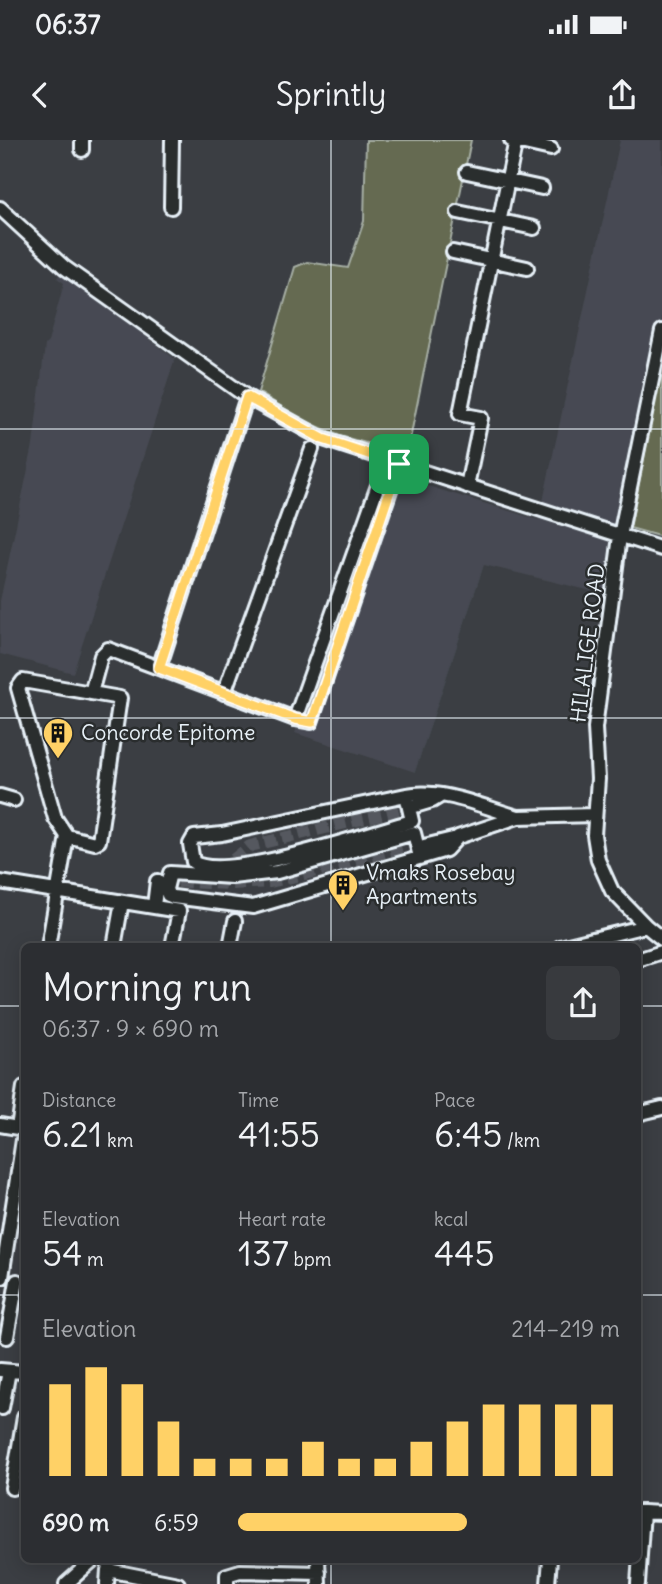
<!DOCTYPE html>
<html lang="en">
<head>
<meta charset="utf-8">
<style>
  body { margin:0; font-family:Delius,sans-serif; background:#383a3e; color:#f1f3f6; height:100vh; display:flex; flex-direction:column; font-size:26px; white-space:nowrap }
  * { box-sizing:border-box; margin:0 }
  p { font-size:23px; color:#a6a8ac }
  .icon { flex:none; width:38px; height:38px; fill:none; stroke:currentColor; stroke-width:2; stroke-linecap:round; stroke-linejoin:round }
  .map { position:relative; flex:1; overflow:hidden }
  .details { position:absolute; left:21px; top:803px; width:620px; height:620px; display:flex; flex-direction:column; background:#2c2e32; border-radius:10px; box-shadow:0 4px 18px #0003,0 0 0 2px #484a4d }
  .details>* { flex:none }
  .pin { position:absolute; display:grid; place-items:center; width:60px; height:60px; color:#fff; margin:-30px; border-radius:14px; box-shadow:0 4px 10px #0006 }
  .round { display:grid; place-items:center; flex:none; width:74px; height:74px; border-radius:10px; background:#383a3e }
  .headline { display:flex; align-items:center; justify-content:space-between; height:119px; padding:0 21px }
  h1 { font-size:38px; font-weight:600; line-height:52px }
  .figures { display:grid; grid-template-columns:repeat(3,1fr); gap:10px; height:119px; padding:7px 21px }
  .figures div { display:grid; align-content:center }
  .figures b { font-size:35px; font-weight:600 }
  .figures small { font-size:19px; font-weight:400 }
  .figures p { font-size:19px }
  .chart { height:196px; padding:14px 21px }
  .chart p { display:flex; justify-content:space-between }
  .chart svg { width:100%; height:126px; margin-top:7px; stroke:#ffd166; stroke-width:6 }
  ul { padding:0 21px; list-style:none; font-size:23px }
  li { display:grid; grid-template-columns:112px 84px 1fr; align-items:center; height:52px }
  li i { height:18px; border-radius:9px; background:#ffd166 }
  .status { display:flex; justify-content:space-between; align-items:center; height:49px; padding:0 35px; background:#2c2e32; direction:ltr }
  .status svg { height:19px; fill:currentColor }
  header { display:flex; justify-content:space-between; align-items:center; height:91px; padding:0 21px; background:#2c2e32; font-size:32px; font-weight:600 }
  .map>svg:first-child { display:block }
  .built { fill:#474a52 }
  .green { fill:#656b51; stroke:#a6aea4; stroke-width:2 }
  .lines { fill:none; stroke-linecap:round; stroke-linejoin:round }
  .minor-tunnel { stroke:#55595e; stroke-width:12; stroke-dasharray:12 6; stroke-linecap:butt }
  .minor-casing { stroke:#e8f1f8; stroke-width:18 }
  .minor { stroke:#2a2d2e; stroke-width:12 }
  .route-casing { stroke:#fff; stroke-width:14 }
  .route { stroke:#ffd166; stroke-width:9 }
  .grid { fill:none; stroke:#e8f1f8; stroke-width:2; stroke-opacity:0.55 }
  .labels { text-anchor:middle; stroke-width:5; stroke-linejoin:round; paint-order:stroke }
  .street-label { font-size:21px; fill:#e8f1f8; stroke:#2a2d2e }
  .poi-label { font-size:21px; fill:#e8f1f8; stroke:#2a2d2e; text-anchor:start }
</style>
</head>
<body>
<div class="status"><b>06:37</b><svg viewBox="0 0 49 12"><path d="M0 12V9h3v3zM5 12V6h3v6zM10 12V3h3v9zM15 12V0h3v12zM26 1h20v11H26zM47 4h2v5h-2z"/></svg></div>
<header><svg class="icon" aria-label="back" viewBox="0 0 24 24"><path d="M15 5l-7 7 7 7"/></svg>Sprintly<svg class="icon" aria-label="share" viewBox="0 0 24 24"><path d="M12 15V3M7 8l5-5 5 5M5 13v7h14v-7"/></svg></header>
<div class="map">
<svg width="662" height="1444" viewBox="0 0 662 1444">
  <rect width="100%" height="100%" fill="#3b3e43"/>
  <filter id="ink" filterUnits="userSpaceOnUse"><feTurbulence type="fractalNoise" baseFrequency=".0143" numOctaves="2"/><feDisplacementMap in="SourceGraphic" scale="14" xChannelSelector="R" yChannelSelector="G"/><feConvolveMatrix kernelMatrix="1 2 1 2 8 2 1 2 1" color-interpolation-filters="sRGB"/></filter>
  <g filter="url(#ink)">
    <path class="built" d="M620,0H662V182L604,454L484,425L415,632L295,593L388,334L539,380Z
      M62,131L175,219L73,533L0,514V461L33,305L45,205L48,202L64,143L57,138Z"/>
    <path class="green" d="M366,0H471L407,314L340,296L303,280L258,252L295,127L307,122L348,128L364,81Z
      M662,227V397L630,388Z"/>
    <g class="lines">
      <path class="minor-tunnel" d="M227,736L233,720L250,706L412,667
        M160,741L230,744L270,742L424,706"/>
      <g class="minor-casing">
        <path id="minor" d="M511,0L551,9
          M82,10V0
          M467,32L542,48
          M171,67L172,0
          M0,68L64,127L247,257L323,299L662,409
          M458,72L534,88
          M453,112L527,128
          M662,191L620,396L595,588L598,639L594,695L598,720L612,751L646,786L662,799
          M467,346L481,278L460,274L516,0
          M159,528L247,257
          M91,553L101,516L108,509L295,579L311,582L399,324
          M224,553L312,309
          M295,579L387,320
          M406,655L412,681C372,692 224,743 193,722L190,704L194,697L222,694L406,655C443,648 483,667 518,677
          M0,656L14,660
          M412,667L432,661L442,655
          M424,706L457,698
          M420,717L414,693L277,732L232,737L170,733L166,749L168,755L173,757L253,767L446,710L458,697L518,677L595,675
          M0,742L179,771L172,807
          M154,766L157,741
          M48,807L67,696L55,678L18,548L23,541L120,558L99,701L95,703L67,696
          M114,807L122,762
          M230,807L235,781
          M560,807L646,786
          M637,820L662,812
          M637,974L662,968
          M0,985L24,989
          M18,988L24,947
          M0,1137H2L24,993
          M7,1197L17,1141
          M0,1230L24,1232
          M2,1268L9,1231
          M12,1348L24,1277
          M637,1372H643L638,1444
          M643,1372L662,1373
          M318,1419L319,1444
          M66,1444L94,1419
          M107,1444L108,1430L178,1444
          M227,1444V1435L240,1431L319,1433
          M548,1444L550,1419"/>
      </g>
      <use href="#minor" class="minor"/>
    </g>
  </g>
  <g class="lines" filter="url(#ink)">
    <g class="route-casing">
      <path id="route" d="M247,257L323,299L399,324L312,582L295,579L159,528Z"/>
    </g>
    <use href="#route" class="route"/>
  </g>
  <path class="grid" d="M331,0V807M0,289H662M0,578H662M0,866H24M637,866H662M0,1155H24M637,1155H662M331,1419V1444"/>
  <defs>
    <g id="building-pin" transform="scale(1.575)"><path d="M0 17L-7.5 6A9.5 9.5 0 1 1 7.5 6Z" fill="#ffd166" stroke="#2a2d2e"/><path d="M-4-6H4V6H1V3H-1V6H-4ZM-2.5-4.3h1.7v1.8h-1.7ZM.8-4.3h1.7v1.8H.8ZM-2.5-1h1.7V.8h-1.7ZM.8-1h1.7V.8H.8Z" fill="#111"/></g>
  </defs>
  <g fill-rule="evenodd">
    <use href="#building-pin" x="58" y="593"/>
    <use href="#building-pin" x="343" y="745"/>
  </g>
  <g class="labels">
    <g class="street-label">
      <text transform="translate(588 503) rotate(-83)" y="7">HILALIGE ROAD</text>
    </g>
    <g class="poi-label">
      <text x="81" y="600">Concorde Epitome</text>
      <text x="366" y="740">Vmaks Rosebay<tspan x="366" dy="24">Apartments</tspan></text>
    </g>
  </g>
</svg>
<div class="pin" style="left:399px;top:324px;background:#1e9e55"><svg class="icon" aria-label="arrive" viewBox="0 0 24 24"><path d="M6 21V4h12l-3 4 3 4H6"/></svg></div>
<section class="details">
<div class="headline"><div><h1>Morning run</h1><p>06:37 · 9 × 690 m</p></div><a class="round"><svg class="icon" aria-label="share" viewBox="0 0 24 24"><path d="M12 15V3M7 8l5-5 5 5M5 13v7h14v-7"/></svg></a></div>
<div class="figures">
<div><p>Distance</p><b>6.21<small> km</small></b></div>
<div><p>Time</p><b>41:55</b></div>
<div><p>Pace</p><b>6:45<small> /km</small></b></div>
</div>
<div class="figures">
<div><p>Elevation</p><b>54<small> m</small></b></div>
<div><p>Heart rate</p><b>137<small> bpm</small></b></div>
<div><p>kcal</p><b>445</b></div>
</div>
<div class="chart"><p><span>Elevation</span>214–219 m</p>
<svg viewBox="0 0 160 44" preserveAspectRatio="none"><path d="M5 44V12M15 44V6M25 44V12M35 44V25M45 44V38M55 44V38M65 44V38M75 44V32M85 44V38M95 44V38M105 44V32M115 44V25M125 44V19M135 44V19M145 44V19M155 44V19"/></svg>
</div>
<ul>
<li><b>690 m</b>6:59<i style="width:60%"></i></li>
</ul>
</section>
</div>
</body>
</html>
